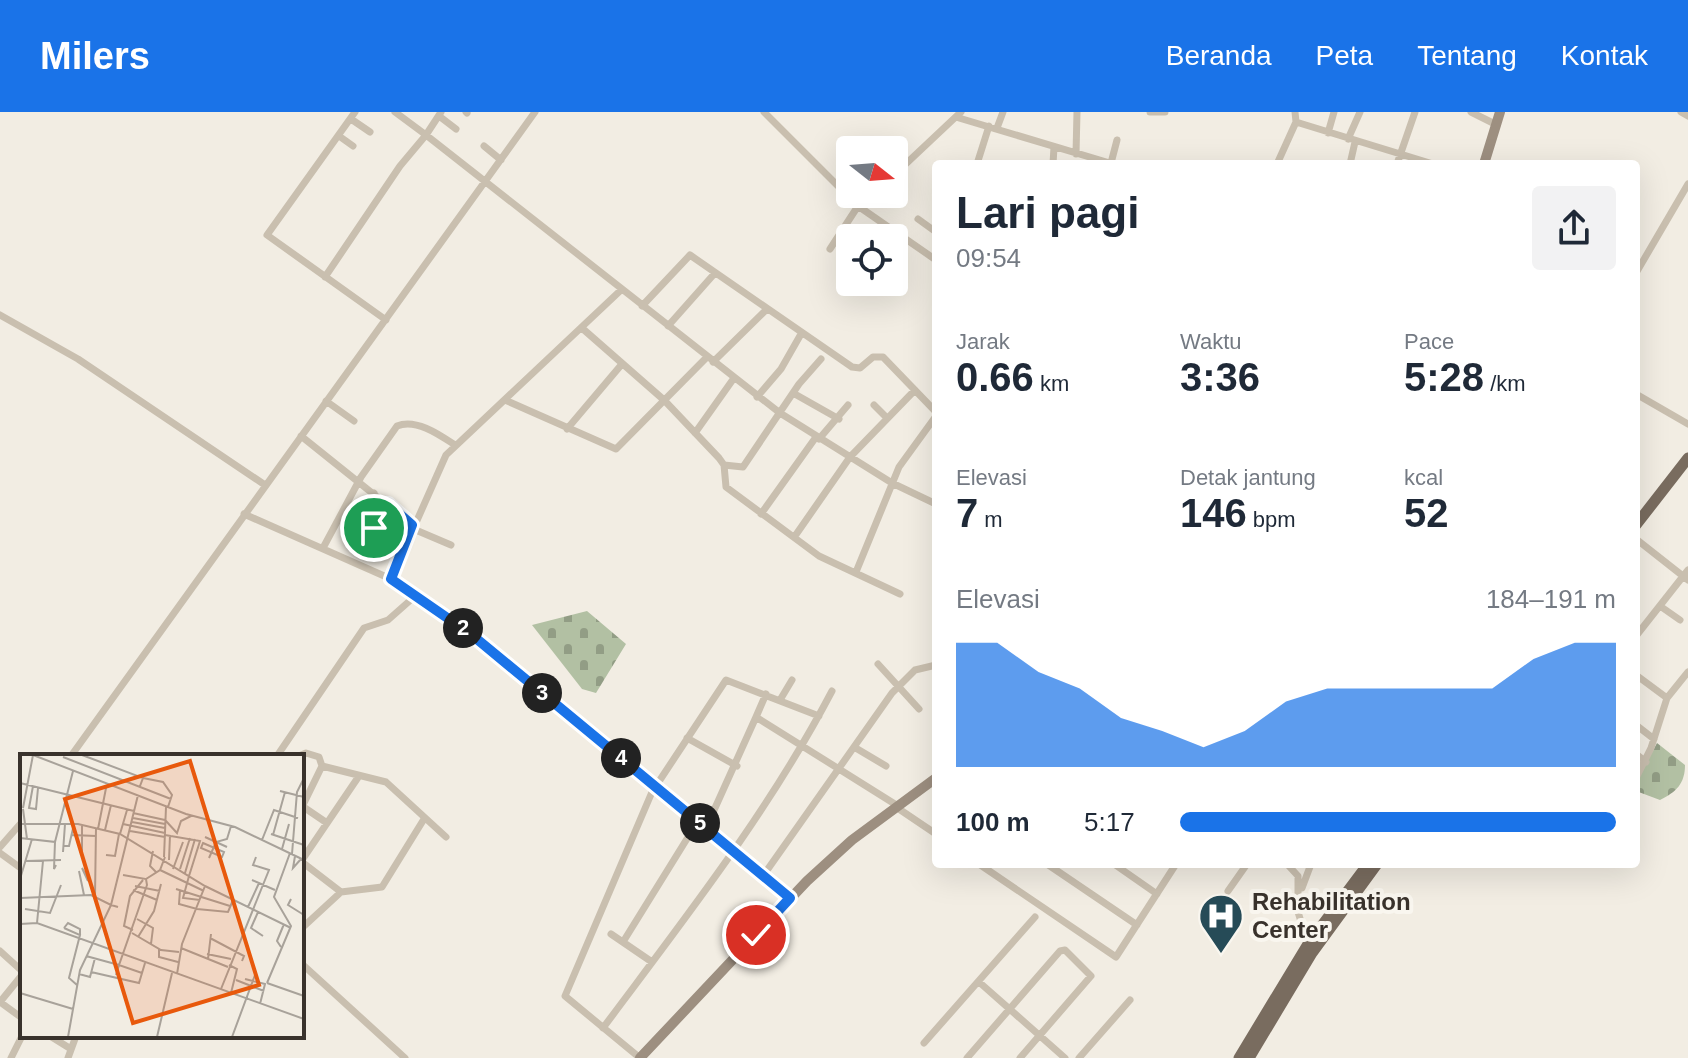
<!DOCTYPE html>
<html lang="id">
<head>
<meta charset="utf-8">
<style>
  body { margin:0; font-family:Helvetica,sans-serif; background:#f2f2f3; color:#1f2937; height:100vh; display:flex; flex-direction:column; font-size:30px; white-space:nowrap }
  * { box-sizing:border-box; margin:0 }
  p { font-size:26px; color:#747a83 }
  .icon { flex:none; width:44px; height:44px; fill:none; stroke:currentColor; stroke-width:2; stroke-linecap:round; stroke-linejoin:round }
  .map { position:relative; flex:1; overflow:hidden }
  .panel { position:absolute; left:932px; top:48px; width:708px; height:708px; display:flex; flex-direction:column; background:#fff; border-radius:8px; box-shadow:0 8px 32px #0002 }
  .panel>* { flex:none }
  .needle { width:52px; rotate:107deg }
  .controls { position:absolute; left:836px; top:24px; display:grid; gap:16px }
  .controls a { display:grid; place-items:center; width:72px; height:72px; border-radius:8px; background:#fff; box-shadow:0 8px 32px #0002; font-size:40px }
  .pin { position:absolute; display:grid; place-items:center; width:68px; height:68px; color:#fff; margin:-34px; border:4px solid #fff; border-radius:50%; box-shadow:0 2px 8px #0007 }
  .km { position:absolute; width:40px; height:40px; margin:-20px; border-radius:50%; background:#222; color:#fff; font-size:22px; line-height:40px; text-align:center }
  .round { display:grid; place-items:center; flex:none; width:84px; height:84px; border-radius:8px; background:#f2f2f3 }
  .head { display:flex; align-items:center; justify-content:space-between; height:136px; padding:0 24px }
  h1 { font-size:44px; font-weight:800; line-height:60px }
  .figures { display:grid; grid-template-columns:repeat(3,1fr); gap:12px; height:136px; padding:8px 24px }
  .figures div { display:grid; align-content:center }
  .figures b { font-size:40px; font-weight:800 }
  .figures small { font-size:22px; font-weight:400 }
  .figures p { font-size:22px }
  .chart { height:224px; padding:16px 24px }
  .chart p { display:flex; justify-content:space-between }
  .chart svg { width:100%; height:144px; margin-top:8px; fill:#1a73e8; opacity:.7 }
  ul { padding:0 24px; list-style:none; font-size:26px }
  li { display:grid; grid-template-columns:128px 96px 1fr; align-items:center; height:60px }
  li i { height:20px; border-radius:10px; background:#1a73e8 }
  header { display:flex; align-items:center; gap:48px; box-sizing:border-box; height:112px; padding:0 40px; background:#1a73e8; color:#fff }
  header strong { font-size:38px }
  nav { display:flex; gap:44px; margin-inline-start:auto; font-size:28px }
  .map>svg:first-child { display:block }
  .cemetery { fill:url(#cemetery-stones) }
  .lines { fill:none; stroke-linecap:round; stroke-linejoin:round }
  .street { stroke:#c9bfaf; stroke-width:7 }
  .secondary { stroke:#9d8f80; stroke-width:10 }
  .primary { stroke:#796c5f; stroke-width:11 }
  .route-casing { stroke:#fff; stroke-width:16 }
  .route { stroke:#1a73e8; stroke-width:10 }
  .labels { text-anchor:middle; stroke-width:8; stroke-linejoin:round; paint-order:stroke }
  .poi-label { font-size:24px; font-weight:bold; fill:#39322c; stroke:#f9f6ef; text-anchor:start }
  .inset-road { fill:none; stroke:#a8a29a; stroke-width:2 }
  .view { fill:#e8590c; fill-opacity:0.15; stroke:#e8590c; stroke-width:4 }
  .inset-edge { fill:none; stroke:#39322c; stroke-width:4 }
</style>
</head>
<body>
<header>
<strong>Milers</strong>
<nav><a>Beranda</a><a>Peta</a><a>Tentang</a><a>Kontak</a></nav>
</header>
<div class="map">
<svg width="1688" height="946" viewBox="0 0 1688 946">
  <defs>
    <pattern id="cemetery-stones" width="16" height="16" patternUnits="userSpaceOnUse" patternTransform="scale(2)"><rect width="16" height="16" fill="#b2c0a3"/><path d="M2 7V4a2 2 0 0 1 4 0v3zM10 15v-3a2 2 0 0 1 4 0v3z" fill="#929d85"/></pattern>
  </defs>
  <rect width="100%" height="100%" fill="#f2ede3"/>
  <path class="cemetery" d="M587,499L626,532L596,581L582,577L532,513Z
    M1657,631L1685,653C1685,672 1676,680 1660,688L1636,679V671Z"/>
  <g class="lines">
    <path class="street" d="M355,0L267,123L386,208
      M441,0L426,23L780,301L892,371L936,392
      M466,0L467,1
      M764,0L858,94L830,137
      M1150,0H1165
      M1471,0L1497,13
      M1681,0L1688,4
      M439,4L456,17
      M959,6L1113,52
      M351,7L370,20
      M1296,10L1433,52
      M997,16L1003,0
      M1328,21L1334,0
      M339,24L353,34
      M1348,27L1360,0
      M484,34L501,48
      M1076,42L1077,0
      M1111,51L1117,28
      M977,52L989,14
      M1053,52L1054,35
      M1277,52L1296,10L1295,0
      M1350,52L1355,30
      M1397,52L1415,0
      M894,63L961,0
      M872,82L858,94L936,148
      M918,107L936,120
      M1636,161L1688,72
      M325,165L400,54L426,23L395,0
      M642,194L690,143L852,255L860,256L873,245H883L936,300
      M0,203L78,247L265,373
      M668,214L715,161
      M583,217L664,288L719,346L724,353L726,375L819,444L900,482
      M713,250L766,198
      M793,281L839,307
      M1636,282L1688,312
      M757,285L781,257L801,222
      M505,288L616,337L707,245
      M326,289L354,309
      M874,293L886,305
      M567,317L622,252
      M695,321L734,266
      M301,324L412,413
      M819,327L848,293
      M724,353L743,355L799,272L821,247
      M244,402L391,467L440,500L790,786
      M761,402L816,325
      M360,404L374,381
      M374,416L388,392
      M411,416L451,433
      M795,424L850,345L915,278
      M1636,427L1688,468
      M323,436L361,365L397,314C416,306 440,323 455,333
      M856,460L899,355L936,304
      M391,467L446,343L621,178
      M1660,494L1680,508
      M1636,524L1688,458
      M878,552L919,597
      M1636,563L1667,586L1688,560
      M780,588L792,568
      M756,605L766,582
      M1636,613L1654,627
      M687,626L737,654
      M854,635L886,654
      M1636,642L1646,650
      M71,644L535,0
      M277,644L364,516L388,508L414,485
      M299,644L306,641L319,645L322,654L386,670L446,725
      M1636,666L1651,636L1667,586
      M302,694L327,711
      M302,695L322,654
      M896,695L936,722
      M706,716L756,605L898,694
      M0,735L22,710
      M0,741L22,757
      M302,748L359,664
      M302,750L341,780
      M979,752L1116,845L1176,752
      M1047,752L1137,813
      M1114,752L1157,782
      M1287,752L1298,764V800L1308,832
      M763,764L892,581L915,558L936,553
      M1302,776L1311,752
      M1228,779L1247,752
      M302,816L341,780L382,775L424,707
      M611,822L652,850
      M623,830L698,709
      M0,839L22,859
      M302,852L405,946
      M979,870L1065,946
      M0,890L22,863
      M0,890L22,906
      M603,916C685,806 768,701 832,579
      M50,924L71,937
      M924,931L1035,805
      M11,946L22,924
      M68,946L76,924
      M640,946L565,884L652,680L726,568L819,604
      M967,946L1060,839L1065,838L1091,864L1020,946
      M1079,946L1130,888"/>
    <path class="secondary" d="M1484,52L1500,0
      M640,946L807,769L852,728L936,666"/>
    <path class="primary" d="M1636,413L1688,346
      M1239,946L1308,832L1368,752
      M1249,946L1312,841L1377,752"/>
  </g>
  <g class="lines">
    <g class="route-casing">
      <path id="route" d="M374,416L388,392L412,413L391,467L472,523L790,786L756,823"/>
    </g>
    <use href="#route" class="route"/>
  </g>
  <defs>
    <g id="hospital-pin" transform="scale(2.3)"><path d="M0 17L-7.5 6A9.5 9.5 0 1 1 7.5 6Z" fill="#264b57" stroke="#f9f6ef"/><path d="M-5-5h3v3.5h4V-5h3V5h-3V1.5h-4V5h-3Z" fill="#fff"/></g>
  </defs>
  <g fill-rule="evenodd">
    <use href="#hospital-pin" x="1221" y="804"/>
  </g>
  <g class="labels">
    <g class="poi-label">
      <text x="1252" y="798">Rehabilitation<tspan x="1252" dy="28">Center</tspan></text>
    </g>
  </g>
  <g transform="translate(20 642)">
    <rect width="284" height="284" fill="#f2ede3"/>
    <path class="inset-road" d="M13,1L166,60L215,73L284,106M62,1L123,24L120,32M43,3L151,45M123,24L143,28L152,41L148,53M0,29L114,57M13,32L9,54L16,55L18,34M260,37L284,43M3,54L13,1M3,55L7,85M113,59L145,66M113,64L145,70M146,67L157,79L161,67L171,62M112,68L145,74M0,70H58L100,80L185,132L271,174M103,70L145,79M78,75L87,29M85,76L91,51M110,77L145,83M100,80L107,56M251,80L284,91M52,81L76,82M145,81L180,87L169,122M253,81L265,38M185,83L207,93M0,84L35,88L34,115L36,111M242,86L254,56L278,64M35,88L53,17M183,89L204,98L202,103L181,94ZM44,92H49L54,70M262,95L269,70M62,97V71M133,97L130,112L137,119M43,98L45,70M272,100L277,38L284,24M86,101L95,102L99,80M275,102L273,114L281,105M144,103L146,53M189,104L196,88L207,85L211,72M149,106L150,81M6,107L41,106M153,115L163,88M160,115L170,84M140,116L184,137M59,117L64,141M165,119L175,85M169,122L163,144L180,146M68,124L62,114L68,127M0,125L12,85M126,125L140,116L145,103M232,126L255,136M115,132L140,137M156,135L210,152M113,136L137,146M160,136L159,150L177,155L208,158L213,146M75,142L76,74M0,144L71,141L91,151L118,41M271,145L268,151L284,161M228,153L239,129M5,155L30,159L41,131M238,158L231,174L243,182M117,165L133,174L131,190M17,169L23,107M0,170L17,169L284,265M44,174L60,181L49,224L57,231M44,174L48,169L60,175V181M113,176L104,172L110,142L123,126M112,179L141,196L159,198M118,183L134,157L141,130M190,184L224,202L222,207M261,193L257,187L264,170M161,194L208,213M139,195V203L158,208M187,200L211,205M66,202L99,211L127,131L126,125L103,121M188,205L191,180M209,211L217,215L211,239M71,218L119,229L125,209M59,220L70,223L75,204M157,220L162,190L185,132M96,221L99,211L122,219M225,225L245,230L240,250M216,226L244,237M247,229L271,172L254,143L270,99M247,229L284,242M201,235L249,116L233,111L236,103M0,239L53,255M48,283L60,216L91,151L98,153M137,283L152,219M212,283L235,221"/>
    <path class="view" d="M170,7L239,231L113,269L45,45Z"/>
    <rect width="284" height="284" class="inset-edge"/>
  </g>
</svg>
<div class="controls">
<a><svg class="needle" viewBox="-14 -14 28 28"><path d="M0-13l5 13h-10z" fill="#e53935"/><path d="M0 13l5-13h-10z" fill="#747a83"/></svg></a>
<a><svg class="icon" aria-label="locate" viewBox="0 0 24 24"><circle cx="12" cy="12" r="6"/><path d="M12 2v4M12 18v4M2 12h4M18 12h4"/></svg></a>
</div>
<div class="pin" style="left:374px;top:416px;background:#1e9e55"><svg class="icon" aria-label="arrive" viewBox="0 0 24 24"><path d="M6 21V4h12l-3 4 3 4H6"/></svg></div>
<div class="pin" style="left:756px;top:823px;background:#d93025"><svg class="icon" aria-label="check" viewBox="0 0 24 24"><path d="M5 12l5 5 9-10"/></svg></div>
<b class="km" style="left:463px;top:516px">2</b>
<b class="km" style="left:542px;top:581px">3</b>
<b class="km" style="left:621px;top:646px">4</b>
<b class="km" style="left:700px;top:711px">5</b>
<section class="panel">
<div class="head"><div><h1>Lari pagi</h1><p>09:54</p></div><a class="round"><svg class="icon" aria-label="share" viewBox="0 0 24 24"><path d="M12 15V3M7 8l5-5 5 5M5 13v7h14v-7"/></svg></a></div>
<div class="figures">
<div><p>Jarak</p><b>0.66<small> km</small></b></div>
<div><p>Waktu</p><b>3:36</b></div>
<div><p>Pace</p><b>5:28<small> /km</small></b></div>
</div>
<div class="figures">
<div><p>Elevasi</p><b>7<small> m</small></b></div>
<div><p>Detak jantung</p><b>146<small> bpm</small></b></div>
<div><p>kcal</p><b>52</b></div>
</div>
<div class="chart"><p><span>Elevasi</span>184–191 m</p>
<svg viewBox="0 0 160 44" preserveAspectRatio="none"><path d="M0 44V6L10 6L20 15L30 20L40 29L50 33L60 38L70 33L80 24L90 20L100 20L110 20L120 20L130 20L140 11L150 6L160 6V44z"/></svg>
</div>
<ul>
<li><b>100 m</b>5:17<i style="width:100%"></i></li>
</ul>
</section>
</div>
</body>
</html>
